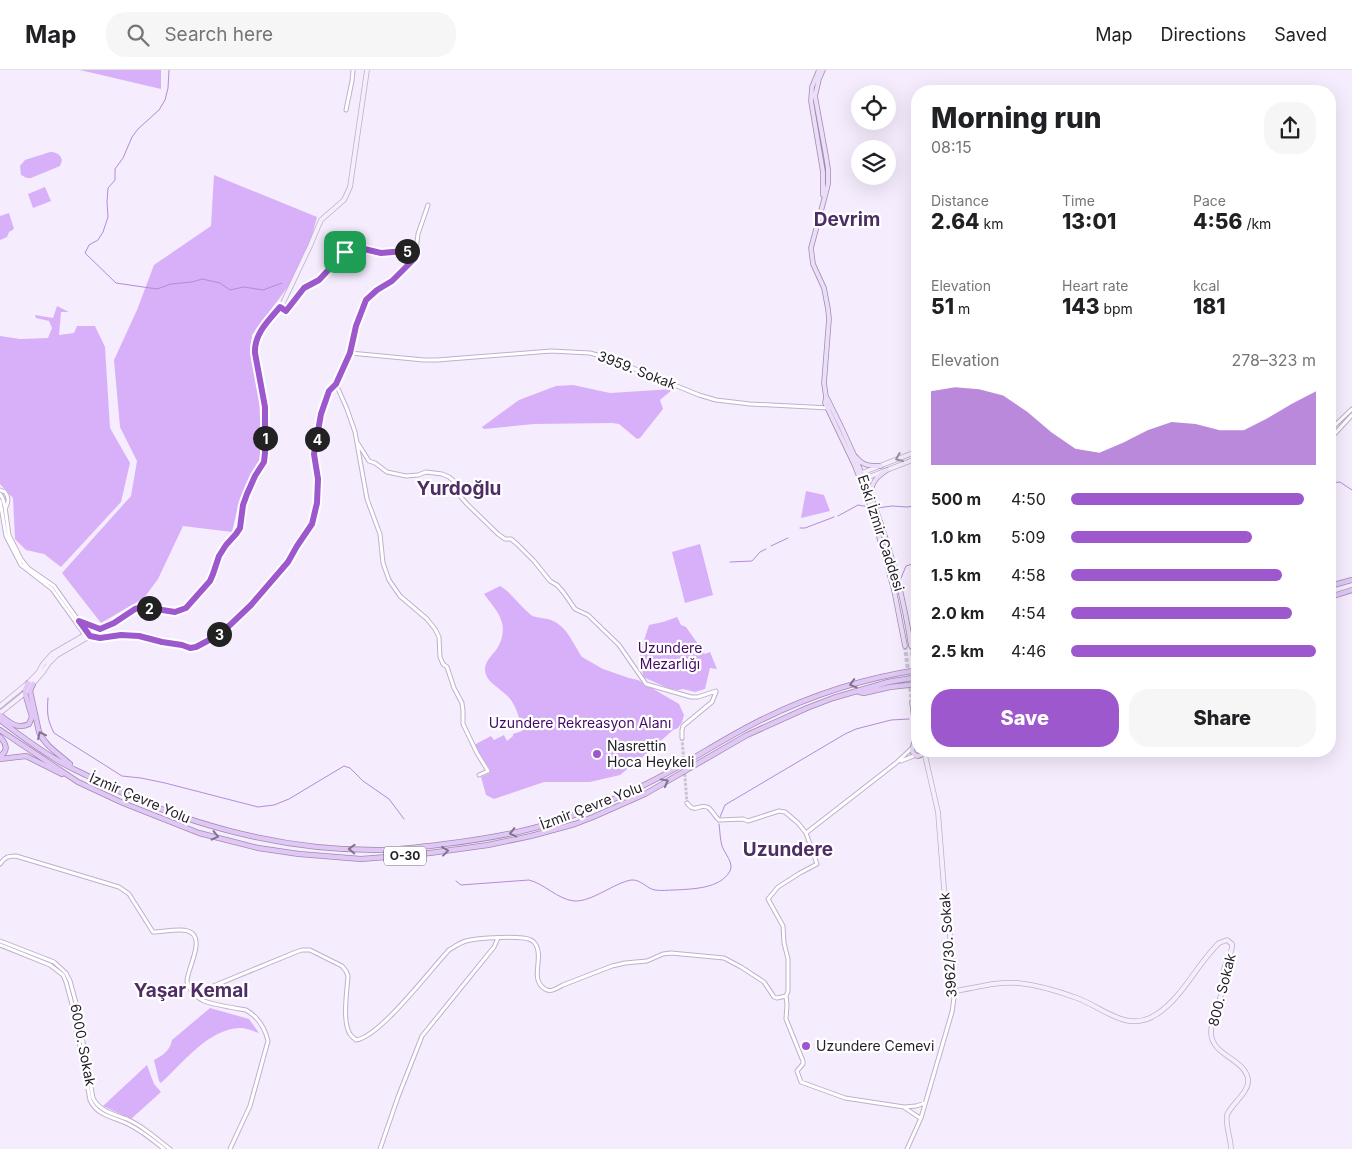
<!DOCTYPE html>
<html lang="en">
<head>
<meta charset="utf-8">
<style>
  body { margin:0; font-family:Inter,sans-serif; background:#f6f6f6; color:#202124; height:100vh; display:flex; flex-direction:column; font-size:19px; white-space:nowrap }
  * { box-sizing:border-box; margin:0 }
  p { font-size:16px; color:#757577 }
  .icon { flex:none; width:28px; height:28px; fill:none; stroke:currentColor; stroke-width:2; stroke-linecap:round; stroke-linejoin:round }
  .map { position:relative; flex:1; overflow:hidden }
  .details { position:absolute; left:911px; top:15px; width:425px; height:672px; display:flex; flex-direction:column; background:#fff; border-radius:20px; box-shadow:0 5px 20px #0002 }
  .details>* { flex:none }
  .controls { position:absolute; left:851px; top:15px; display:grid; gap:10px }
  .controls a { display:grid; place-items:center; width:45px; height:45px; border-radius:50%; background:#fff; box-shadow:0 5px 20px #0002; font-size:25px }
  .pin { position:absolute; display:grid; place-items:center; width:42px; height:42px; color:#fff; margin:-21px; border-radius:10px; box-shadow:0 2px 8px #0006 }
  .km { position:absolute; width:25px; height:25px; margin:-12px; border-radius:50%; background:#222; color:#fff; font-size:14px; line-height:25px; text-align:center }
  .round { display:grid; place-items:center; flex:none; width:52px; height:52px; border-radius:20px; background:#f6f6f6 }
  .head { display:flex; align-items:center; justify-content:space-between; height:85px; padding:0 20px }
  h1 { font-size:28px; font-weight:800; line-height:38px }
  .figures { display:grid; grid-template-columns:repeat(3,1fr); gap:8px; height:85px; padding:5px 20px }
  .figures div { display:grid; align-content:center }
  .figures b { font-size:21px; font-weight:800 }
  .figures small { font-size:14px; font-weight:400 }
  .figures p { font-size:14px }
  .chart { height:140px; padding:10px 20px }
  .chart p { display:flex; justify-content:space-between }
  .chart svg { width:100%; height:90px; margin-top:5px; fill:#9d58cd; opacity:.7 }
  .button { display:flex; gap:10px; margin-top:auto; padding:10px 20px }
  .button a { flex:1; height:58px; border-radius:20px; background:#9d58cd; color:#fff; font-size:20px; font-weight:800; line-height:58px; text-align:center }
  .button a+a { background:#f6f6f6; color:#202124 }
  ul { padding:0 20px; list-style:none; font-size:16px }
  li { display:grid; grid-template-columns:80px 60px 1fr; align-items:center; height:38px }
  li i { height:12px; border-radius:6px; background:#9d58cd }
  header { display:flex; align-items:center; gap:30px; box-sizing:border-box; height:70px; padding:0 25px; background:#fff; border-bottom:1px solid #e0e0e0 }
  header strong { font-size:24px }
  nav { display:flex; gap:28px; margin-inline-start:auto; font-size:18px }
  .search { width:350px; height:45px; background:#f6f6f6; display:flex; align-items:center; gap:12px; box-sizing:border-box; padding:0 18px; border-radius:20px; color:#757577; font-size:19px }
  .map>svg:first-child { display:block }
  .green { fill:#d8b0f9 }
  .lines { fill:none; stroke-linecap:round; stroke-linejoin:round }
  .stream { stroke:#b48bd5; stroke-width:1 }
  .tertiary-tunnel { stroke:#cbc3d3; stroke-width:3; stroke-dasharray:3 1.5; stroke-linecap:butt }
  .primary-tunnel { stroke:#cbc3d3; stroke-width:4; stroke-dasharray:4 2; stroke-linecap:butt }
  .tertiary-casing { stroke:#bfb0cc; stroke-width:5 }
  .secondary-casing { stroke:#bfb0cc; stroke-width:5.5 }
  .primary-casing { stroke:#9e8cad; stroke-width:5.5 }
  .motorway-casing { stroke:#9e8cad; stroke-width:6 }
  .tertiary { stroke:#fff; stroke-width:3 }
  .secondary { stroke:#f6eefc; stroke-width:4 }
  .primary { stroke:#ecddf9; stroke-width:4 }
  .motorway { stroke:#e0c7f5; stroke-width:4.5 }
  .oneway { stroke:#97909d }
  .oneway2 { stroke:#82728e }
  .route-casing { stroke:#fff; stroke-width:10 }
  .route { stroke:#9d58cd; stroke-width:6 }
  .poi-dot { fill:#9d58cd; stroke:#fff; stroke-width:2 }
  .labels { text-anchor:middle; stroke-width:4.5; stroke-linejoin:round; paint-order:stroke }
  .shield { fill:#fff; stroke:#656168; stroke-width:1 }
  .shield-label { font-size:12px; font-weight:bold; fill:#231d28 }
  .street-label { font-size:14px; fill:#231d28; stroke:#fff }
  .park-label { font-size:14px; fill:#450a65; stroke:#fff }
  .poi-label { font-size:14px; fill:#231d28; stroke:#fff; text-anchor:start }
  .district-label { font-size:19px; font-weight:bold; fill:#4e2d65; stroke:#fff }
</style>
</head>
<body>
<header>
<strong>Map</strong>
<div class="search"><svg class="icon" aria-label="search" viewBox="0 0 24 24"><circle cx="10" cy="10" r="6"/><path d="M15 15l6 6"/></svg>Search here</div>
<nav><a>Map</a><a>Directions</a><a>Saved</a></nav>
</header>
<div class="map">
<svg width="1352" height="1079" viewBox="0 0 1352 1079">
  <rect width="100%" height="100%" fill="#f5ecfe"/>
  <path class="green" d="M80,0H161V19Z
    M50,82C56,82 60,84 62,90L60,96L31,108H27L21,105L20,96L25,90Z
    M214,105L317,147L309,177L290,214L252,265L251,289L259,327L262,385L247,414L238,436L232,462L183,456L158,509L144,528L101,553L62,503L131,426L137,391L120,357L114,290L137,240L154,195L211,156Z
    M45,117L51,131L33,138L28,124Z
    M9,143L14,159L9,162L7,167L0,170V146Z
    M57,236L69,242H61L59,265L74,263L77,256H95L105,277L110,358L130,393L121,432L61,497L44,484L26,480L15,469L13,428L0,414V266L20,269L48,268L52,258L49,251L36,248L35,245L53,248Z
    M573,315L610,323L673,319L660,330L663,339L640,368L637,369L619,354L612,353L534,354L484,359L482,357L519,330L556,316Z
    M806,421L824,425L830,441L801,448Z
    M700,474L713,525L685,533L672,482Z
    M500,516C512,523 520,536 531,545C537,549 546,547 553,551C567,557 574,575 582,587L603,599L629,608L638,610L679,634L684,645L682,652L678,658L673,660L646,684L620,705L590,712H544L494,729L486,725L481,707L490,703V699L474,675L491,666L494,670L504,665L507,671L513,666V664L522,661C519,647 516,632 504,623C499,618 491,614 487,607C481,595 490,588 496,580C502,572 505,559 501,550C499,542 489,531 484,524Z
    M677,547L681,555L686,557L705,584L710,582L717,599L710,598L705,619L695,622L683,619L678,620L670,619L643,607L640,583L649,555L663,552Z
    M210,938L249,949L259,963C253,961 246,958 240,958C208,959 183,993 161,1013L159,1011L154,990C163,985 170,981 172,970Z
    M147,995L154,1014L161,1022L131,1049L103,1036Z"/>
  <g class="lines">
    <path class="stream" d="M169,0L168,18L165,30L159,40L138,59L132,67L123,88L115,99V110L108,118L107,132L108,147L103,162L98,170L89,175L85,183L116,213L157,219L171,214L192,212L202,209L220,213L230,220L244,217L263,220L282,213
      M1330,413L1340,412L1352,420
      M877,438L892,436L907,437L914,436
      M838,446L858,435L869,437
      M800,458H805L834,447
      M771,476L788,468
      M730,492L752,491L760,482L766,479
      M901,508L906,496L918,492
      M48,628C47,643 47,649 54,663L122,706L141,708L165,713L258,737L274,735L289,729L344,696L350,698L363,711L389,729L404,749
      M720,747L725,735L845,664L856,659L891,650L909,649
      M456,811L461,815L529,810C545,814 557,829 574,831C592,832 614,813 631,810C641,809 647,819 655,820C661,821 668,820 674,820C692,819 720,819 730,801C734,793 725,784 722,776C720,769 720,761 719,754"/>
    <path class="tertiary-tunnel" d="M682,668L687,733"/>
    <path class="primary-tunnel" d="M905,576L912,632
      M911,576L918,629"/>
    <g class="tertiary-casing">
      <path id="tertiary" d="M346,40L352,11L353,0
        M280,237L286,241L304,217L319,210L348,179L360,178L381,183L416,180
        M350,283L424,290H437L551,281L590,283L608,288L699,325L716,330L750,334L829,338
        M336,314L347,339L355,362L367,429L380,464L383,493L389,510L400,526L427,549L435,559L439,567L440,587L443,594L447,597L454,618L462,633L463,641V654L477,683L488,701L479,705
        M1330,360L1352,339
        M1330,369L1352,345
        M357,372L369,391L375,393L387,402L406,406L418,405L426,402L442,404L449,407L455,412L459,419L460,426L467,434L498,464L505,469H511L517,474L534,491L550,511L557,515L564,523L575,539L588,545L619,575L646,614L691,627H698L716,621
        M0,420L5,422C9,427 9,431 6,437
        M0,424L3,429L5,437L9,465L21,489L28,498L54,516L88,564
        M0,431L6,466L21,495L52,519L85,565L100,568L121,565L139,566L162,572L182,575L190,578L196,577L213,568L238,548L261,524L288,491L297,476L312,454L317,433L318,409L314,384L321,344L329,321L336,314L350,283L356,256L366,230L377,220L392,211L415,188L418,164L428,135
        M682,668V660L683,656L712,632L716,622
        M901,691L916,685
        M687,733C695,744 698,734 707,737C711,738 715,747 719,750L743,749L748,751L779,741L785,742L798,753L806,763L817,794L800,803L778,817L768,829L783,856L784,873L788,889V921L786,926L787,935L786,949L803,991V994L797,1001L801,1012L845,1028L904,1037L916,1036L925,1033
        M806,763L896,693L912,678
        M0,794C5,787 8,786 16,786L119,817L129,824L153,862C163,862 179,858 188,861C207,867 187,899 187,911C188,919 197,928 204,931C214,935 235,938 246,940C258,947 265,958 268,971L250,1036L230,1079
        M0,871L54,892L66,903L70,911L76,933L93,1028C99,1041 114,1044 127,1049C133,1052 139,1055 144,1059C153,1065 162,1073 170,1079
        M0,875L50,895L63,905L66,912L72,934L90,1030C97,1046 114,1047 128,1054C142,1061 153,1070 164,1079
        M194,924L296,882L302,880H310L342,896L346,901L348,906C347,921 342,952 350,964C351,966 354,968 356,970C380,967 430,900 449,880C454,877 459,873 466,871C477,868 521,865 531,870C533,871 535,873 536,875C544,888 529,909 545,919C551,923 557,918 563,915L612,896L625,893L647,891L663,884L671,883L724,888L741,897L764,912L774,927L777,928L786,926
        M905,1038L920,1048
        M380,1079L398,1027L422,966L494,877L498,868
        M907,1079L921,1048L952,942L955,921"/>
    </g>
    <g class="secondary-casing">
      <path id="secondary" d="M859,404L918,381
        M861,410L918,388
        M79,551L100,559
        M0,636L28,613L38,603L43,594L52,584L88,563L114,553L135,539L143,537L175,542L186,538L210,511L213,504L219,486L226,475L236,464L240,458L243,435L247,424L255,406L264,392L265,337L255,283L254,275L257,267L264,256L282,235L310,176L321,150L344,130L350,117L367,0
        M0,643L25,623L43,602L49,593L57,585L90,566L94,563
        M924,681L938,742L944,818L948,844L955,921C975,918 997,911 1018,913C1038,915 1058,921 1077,928C1104,938 1128,964 1157,944C1183,927 1197,894 1219,873L1227,870L1232,874C1233,883 1226,891 1224,899C1222,907 1223,915 1222,922C1218,936 1211,948 1211,963C1212,986 1244,988 1248,1009C1250,1022 1231,1034 1227,1045C1225,1054 1231,1069 1231,1079"/>
    </g>
    <g class="primary-casing">
      <path id="primary" d="M819,0L812,17L811,31L823,102V125
        M823,0L819,9L815,26L826,86L828,99V114L825,126L811,178L813,194L824,218L828,239L829,249L824,313L826,327L825,333L855,396L871,438L894,520L905,576
        M827,328C867,406 898,489 911,576
        M856,387C863,396 870,396 881,396
        M871,422C872,411 878,406 887,400
        M912,632L916,664L912,681C914,685 917,687 921,685L924,681"/>
    </g>
    <g class="motorway-casing">
      <path id="motorway" d="M1330,516L1352,510
        M1330,527L1352,520
        M33,614L30,621L39,662C45,676 59,684 70,694
        M859,622L864,623L890,617L918,614
        M0,645C9,652 17,660 29,654L32,647L25,623V620L28,613
        M0,650C18,664 37,678 57,690C68,697 80,702 92,708C179,753 277,780 376,780C399,780 422,777 445,774C477,770 510,765 541,756C575,746 606,733 638,718C681,698 720,670 763,649C812,625 864,608 918,600
        M0,660L78,712L123,733L199,763L258,778L299,784L361,789L387,787L430,783L488,775L531,766L575,754L593,747L645,724L747,665L807,638L833,628L888,612L918,607
        M0,667C6,673 9,681 0,686
        M0,689L26,686L62,704"/>
    </g>
    <use href="#tertiary" class="tertiary"/>
    <use href="#secondary" class="secondary"/>
    <use href="#primary" class="primary"/>
    <use href="#motorway" class="motorway"/>
  </g>
  <defs><path id="oneway-chevron" d="M-2-3.5L2.5 0L-2 3.5" fill="none" stroke-width="1.6" stroke-linecap="round" stroke-linejoin="round" transform="scale(1.25)"/></defs>
  <use class="oneway" href="#oneway-chevron" transform="translate(899 388) rotate(158)"/>
  <g class="oneway2">
    <use href="#oneway-chevron" transform="translate(853 614) rotate(164)"/>
    <use href="#oneway-chevron" transform="translate(41 665) rotate(-116)"/>
    <use href="#oneway-chevron" transform="translate(665 712) rotate(-29)"/>
    <use href="#oneway-chevron" transform="translate(513 763) rotate(167)"/>
    <use href="#oneway-chevron" transform="translate(215 766) rotate(13)"/>
    <use href="#oneway-chevron" transform="translate(352 779) rotate(-178)"/>
    <use href="#oneway-chevron" transform="translate(445 781) rotate(-7)"/>
  </g>
  <g class="lines">
    <g class="route-casing">
      <path id="route" d="M353,178H360L381,183L416,180L415,188L392,211L377,220L366,230L356,256L350,283L336,314L329,321L321,344L314,384L318,409L317,433L312,454L297,476L288,492L251,535L230,555L213,568L196,577L190,578L182,575L162,572L139,566L121,565L100,568L90,566L79,551L100,559L114,553L135,539L143,537L175,542L186,538L210,511L213,504L219,486L226,475L236,464L240,458L243,435L247,424L255,406L264,392L265,383V337L255,283C254,264 268,251 280,237L286,241L304,218L319,210L345,182L348,179Z"/>
    </g>
    <use href="#route" class="route"/>
  </g>
  <g class="poi-dot">
    <circle cx="597" cy="684" r="5"/>
    <circle cx="806" cy="976" r="5"/>
  </g>
  <g class="labels">
    <rect class="shield" x="384" y="776.5" width="42" height="19" rx="4"/>
    <g class="shield-label">
      <text x="405" y="790">O-30</text>
    </g>
    <g class="street-label">
      <text transform="translate(637 300) rotate(21)" y="5">3959. Sokak</text>
      <text transform="translate(881 463) rotate(72)" y="5">Eski İzmir Caddesi</text>
      <text transform="translate(140 728) rotate(23)" y="5">İzmir Çevre Yolu</text>
      <text transform="translate(591 736) rotate(-21)" y="5">İzmir Çevre Yolu</text>
      <text transform="translate(948 875) rotate(-94)" y="5">3962/30. Sokak</text>
      <text transform="translate(1222 920) rotate(-76)" y="5">800. Sokak</text>
      <text transform="translate(83 975) rotate(79)" y="5">6000. Sokak</text>
    </g>
    <g class="park-label">
      <text x="670" y="583">Uzundere<tspan x="670" dy="16">Mezarlığı</tspan></text>
      <text x="580" y="658">Uzundere Rekreasyon Alanı</text>
    </g>
    <g class="poi-label">
      <text x="607" y="681">Nasrettin<tspan x="607" dy="16">Hoca Heykeli</tspan></text>
      <text x="816" y="981">Uzundere Cemevi</text>
    </g>
    <g class="district-label">
      <text x="847" y="156">Devrim</text>
      <text x="459" y="425">Yurdoğlu</text>
      <text x="788" y="786">Uzundere</text>
      <text x="191" y="927">Yaşar Kemal</text>
    </g>
  </g>
</svg>
<div class="controls">
<a><svg class="icon" aria-label="locate" viewBox="0 0 24 24"><circle cx="12" cy="12" r="6"/><path d="M12 2v4M12 18v4M2 12h4M18 12h4"/></svg></a>
<a><svg class="icon" aria-label="layers" viewBox="0 0 24 24"><path d="M12 4l9 5-9 5-9-5zM3 14l9 5 9-5"/></svg></a>
</div>
<div class="pin" style="left:345px;top:182px;background:#1e9e55"><svg class="icon" aria-label="arrive" viewBox="0 0 24 24"><path d="M6 21V4h12l-3 4 3 4H6"/></svg></div>
<b class="km" style="left:265px;top:368px">1</b>
<b class="km" style="left:149px;top:538px">2</b>
<b class="km" style="left:219px;top:564px">3</b>
<b class="km" style="left:317px;top:369px">4</b>
<b class="km" style="left:407px;top:181px">5</b>
<section class="details">
<div class="head"><div><h1>Morning run</h1><p>08:15</p></div><a class="round"><svg class="icon" aria-label="share" viewBox="0 0 24 24"><path d="M12 15V3M7 8l5-5 5 5M5 13v7h14v-7"/></svg></a></div>
<div class="figures">
<div><p>Distance</p><b>2.64<small> km</small></b></div>
<div><p>Time</p><b>13:01</b></div>
<div><p>Pace</p><b>4:56<small> /km</small></b></div>
</div>
<div class="figures">
<div><p>Elevation</p><b>51<small> m</small></b></div>
<div><p>Heart rate</p><b>143<small> bpm</small></b></div>
<div><p>kcal</p><b>181</b></div>
</div>
<div class="chart"><p><span>Elevation</span>278–323 m</p>
<svg viewBox="0 0 160 44" preserveAspectRatio="none"><path d="M0 44V8L10 6L20 7L30 10L40 18L50 28L60 36L70 38L80 33L90 27L100 23L110 24L120 27L130 27L140 21L150 14L160 8V44z"/></svg>
</div>
<ul>
<li><b>500 m</b>4:50<i style="width:95%"></i></li>
<li><b>1.0 km</b>5:09<i style="width:74%"></i></li>
<li><b>1.5 km</b>4:58<i style="width:86%"></i></li>
<li><b>2.0 km</b>4:54<i style="width:90%"></i></li>
<li><b>2.5 km</b>4:46<i style="width:100%"></i></li>
</ul>
<div class="button"><a>Save</a><a>Share</a></div>
</section>
</div>
</body>
</html>
